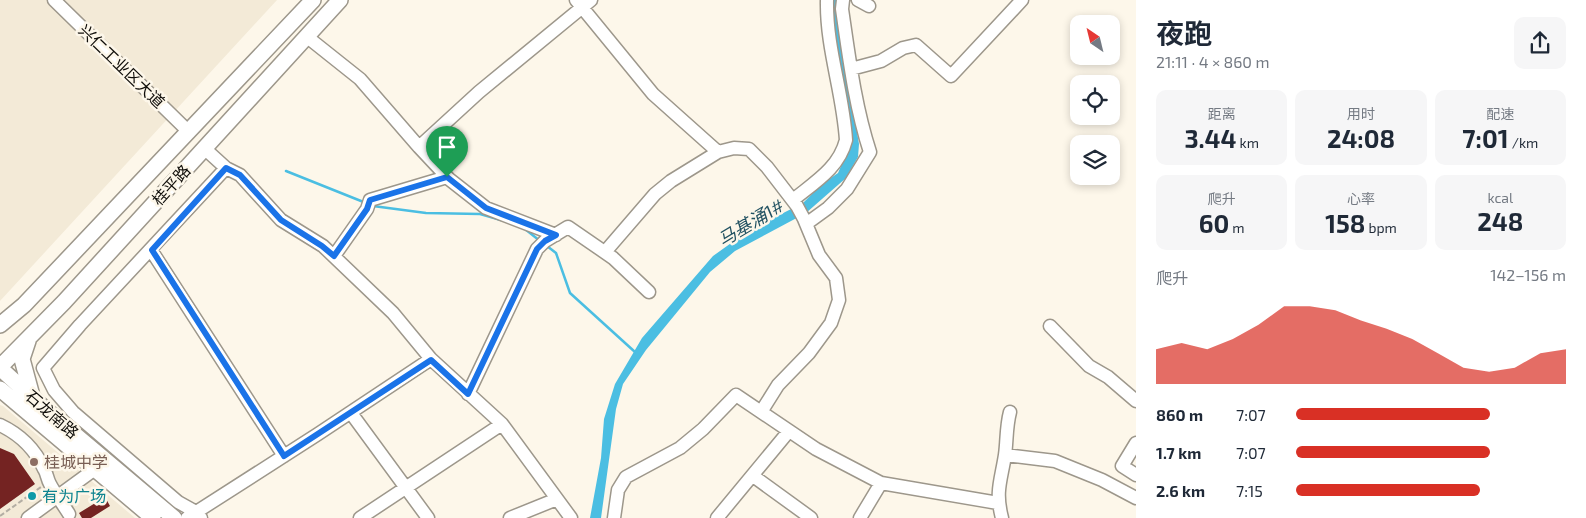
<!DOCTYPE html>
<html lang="zh">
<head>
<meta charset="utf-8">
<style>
  body { margin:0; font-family:"Exo 2","Noto Sans SC",sans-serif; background:#f6f6f7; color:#1f2937; height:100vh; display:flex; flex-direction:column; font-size:19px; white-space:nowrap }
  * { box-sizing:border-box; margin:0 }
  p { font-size:16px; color:#747a83 }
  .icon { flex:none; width:28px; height:28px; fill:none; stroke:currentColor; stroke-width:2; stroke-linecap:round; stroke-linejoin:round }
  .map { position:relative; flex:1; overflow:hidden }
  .side { display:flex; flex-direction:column; background:#fff; width:450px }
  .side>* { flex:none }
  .needle { width:32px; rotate:325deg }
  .tools { position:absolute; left:1070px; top:15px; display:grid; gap:10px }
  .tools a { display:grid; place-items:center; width:50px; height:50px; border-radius:10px; background:#fff; box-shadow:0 2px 8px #0003; font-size:25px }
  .pin { position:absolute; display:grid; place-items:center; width:42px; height:42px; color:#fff; margin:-51px -21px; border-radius:50% 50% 50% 0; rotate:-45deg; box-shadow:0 0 5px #0007 }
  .pin .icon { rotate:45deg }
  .round { display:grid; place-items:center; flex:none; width:52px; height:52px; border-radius:10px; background:#f6f6f7 }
  .headline { display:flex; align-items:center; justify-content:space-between; height:85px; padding:0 20px }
  h1 { font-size:28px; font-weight:700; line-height:38px }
  .figures { display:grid; grid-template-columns:repeat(3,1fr); gap:8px; height:85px; padding:5px 20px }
  .figures div { display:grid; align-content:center; border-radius:10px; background:#f6f6f7; text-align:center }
  .figures b { font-size:25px; font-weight:700 }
  .figures small { font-size:14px; font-weight:400 }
  .figures p { font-size:14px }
  .chart { height:140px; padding:10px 20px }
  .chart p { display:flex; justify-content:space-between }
  .chart svg { width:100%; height:90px; margin-top:5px; fill:#d93025; opacity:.7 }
  ul { padding:0 20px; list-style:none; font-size:16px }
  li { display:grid; grid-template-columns:80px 60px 1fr; align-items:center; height:38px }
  li i { height:12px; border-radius:6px; background:#d93025 }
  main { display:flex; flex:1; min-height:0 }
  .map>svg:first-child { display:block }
  .built { fill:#f3ead7 }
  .water { fill:#4bbee2 }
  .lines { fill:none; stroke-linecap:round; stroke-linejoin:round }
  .stream { stroke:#4bbee2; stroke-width:2.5 }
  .building { fill:#742322 }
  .minor-casing { stroke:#9d978b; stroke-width:15 }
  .major-casing { stroke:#9d978b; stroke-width:18 }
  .path { stroke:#b2ada3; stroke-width:2; stroke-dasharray:5 2.5; stroke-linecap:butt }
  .minor { stroke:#fff; stroke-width:12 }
  .major { stroke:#fff; stroke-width:15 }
  .route-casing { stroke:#fff; stroke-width:10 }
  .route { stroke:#1a73e8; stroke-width:6 }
  .education-dot { fill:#8d6e63; stroke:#fdf7ea; stroke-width:2 }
  .culture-dot { fill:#0f9aa8; stroke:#fdf7ea; stroke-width:2 }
  .labels { text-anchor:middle; stroke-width:5; stroke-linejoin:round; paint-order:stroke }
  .street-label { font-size:16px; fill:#0f0d09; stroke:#fdf7ea }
  .education-label { font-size:16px; fill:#785e54; stroke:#fdf7ea; text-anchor:start }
  .culture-label { font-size:16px; fill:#0d838f; stroke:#fdf7ea; text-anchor:start }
  .water-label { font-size:18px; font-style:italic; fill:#215161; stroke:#fdf7ea }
</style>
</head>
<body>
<main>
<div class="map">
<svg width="1136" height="518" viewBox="0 0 1136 518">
  <rect width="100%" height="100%" fill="#fdf7ea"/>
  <path class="built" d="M0,0H277L0,301Z
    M0,405L3,406L135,518H0Z"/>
  <path class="water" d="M832,0H838L842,43L859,144L858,157L846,178L806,213L735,251L710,272L646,350L623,384L616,409L601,518H590L601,458L604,419L615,384L642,338L713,256L748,231L803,203L822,184L838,173L848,150L832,40Z"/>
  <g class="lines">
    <path class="stream" d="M286,171L366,203
      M373,206L426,213L480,214L501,220
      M525,229L540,241
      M547,246L556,253L570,293L635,352"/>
  </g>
  <path class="building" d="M0,448L14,454L35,484L0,509Z
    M105,497L110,506L91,518H82L79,513Z"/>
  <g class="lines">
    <g class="minor-casing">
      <path id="minor" d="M54,0L189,132
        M576,0L653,94L718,152
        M858,0L869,6
        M306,36L360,79L419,147L449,179L486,208L556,235
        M851,69L881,61L903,48L916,45L951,76L1022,0
        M419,147L479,92L591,0
        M204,148L226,168L240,175L281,220L323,246L393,313L431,359L502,424L571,518
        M793,200C815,182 839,168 846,140C843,92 826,48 827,0
        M806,224L828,208L847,189L870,152C855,106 849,57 842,9L843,0
        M151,250L284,456
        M605,252L655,194L671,181L718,152L734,148L749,149L767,167L797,206L804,219L819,255L836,278L839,300L831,323L809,353L778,385L761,412
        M334,256L367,209L370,200L447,177
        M1050,326L1089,366L1108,377L1136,401
        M468,394L537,249L545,241L568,227L613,258L649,292
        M351,413L428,518
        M0,425C19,434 35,449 44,469C47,473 47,479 50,484C55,494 63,504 69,514
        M1136,443L1122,466L1136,475
        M1005,455L1055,461L1102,480L1136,498
        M753,476L811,518
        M28,518L95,469
        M187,518L318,434L431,359
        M201,518L196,512L178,502L73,412L54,390L43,368L80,325L226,168
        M360,518L502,424
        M510,518L557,499
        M614,518L618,490L626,477L680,448L703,429L736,395L816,449L881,483L998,503
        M717,518L789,431
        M860,518L881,483
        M1002,518C995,491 1001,481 1005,455C1007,441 1006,427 1010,412"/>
    </g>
    <g class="major-casing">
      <path id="major" d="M0,325L24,305L313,0
        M28,341L22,359L32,396
        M0,367L64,302L340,0
        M0,368L47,411L174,518
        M0,389L153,518"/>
    </g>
    <path class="path" d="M0,516L41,487"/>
    <use href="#minor" class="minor"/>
    <use href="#major" class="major"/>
  </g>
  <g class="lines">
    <g class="route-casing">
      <path id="route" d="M226,168L240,175L281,220L322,246L334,256L367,209L370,200L447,177L486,208L556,235L545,241L537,249L468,394L431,360L284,456L152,250Z"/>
    </g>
    <use href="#route" class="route"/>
  </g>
  <circle class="education-dot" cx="34" cy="462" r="5"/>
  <circle class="culture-dot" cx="32" cy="496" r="5"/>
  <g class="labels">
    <g class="street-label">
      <text transform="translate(122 66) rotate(44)" y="6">兴仁工业区大道</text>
      <text transform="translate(171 185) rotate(-48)" y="6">桂平路</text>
      <text transform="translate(52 414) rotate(41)" y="6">石龙南路</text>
    </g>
    <g class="education-label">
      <text x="44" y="468">桂城中学</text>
    </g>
    <g class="culture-label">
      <text x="42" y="502">有为广场</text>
    </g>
    <g class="water-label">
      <text transform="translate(751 223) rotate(-31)" y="6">马基涌1#</text>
    </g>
  </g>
</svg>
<div class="tools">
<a><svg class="needle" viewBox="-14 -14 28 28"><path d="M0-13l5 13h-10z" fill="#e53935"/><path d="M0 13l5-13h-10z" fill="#747a83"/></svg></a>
<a><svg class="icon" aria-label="locate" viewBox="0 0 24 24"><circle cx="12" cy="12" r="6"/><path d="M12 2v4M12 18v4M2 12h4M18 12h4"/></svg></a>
<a><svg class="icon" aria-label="layers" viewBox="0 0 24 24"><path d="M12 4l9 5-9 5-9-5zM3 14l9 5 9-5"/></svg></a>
</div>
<div class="pin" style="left:447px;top:177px;background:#1e9e55"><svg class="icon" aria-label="arrive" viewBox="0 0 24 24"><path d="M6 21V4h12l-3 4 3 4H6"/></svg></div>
</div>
<section class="side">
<div class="headline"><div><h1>夜跑</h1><p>21:11 · 4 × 860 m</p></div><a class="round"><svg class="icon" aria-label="share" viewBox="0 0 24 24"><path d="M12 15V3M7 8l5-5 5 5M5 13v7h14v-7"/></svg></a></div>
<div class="figures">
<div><p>距离</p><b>3.44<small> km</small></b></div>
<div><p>用时</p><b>24:08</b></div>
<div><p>配速</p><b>7:01<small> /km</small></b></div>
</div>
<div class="figures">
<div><p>爬升</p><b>60<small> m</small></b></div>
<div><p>心率</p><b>158<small> bpm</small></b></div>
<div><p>kcal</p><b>248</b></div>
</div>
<div class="chart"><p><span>爬升</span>142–156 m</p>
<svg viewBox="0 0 160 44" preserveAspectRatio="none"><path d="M0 44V27L10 24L20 27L30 22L40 15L50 6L60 6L70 8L80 13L90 17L100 22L110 29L120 36L130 38L140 36L150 29L160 27V44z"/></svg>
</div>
<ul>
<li><b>860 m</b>7:07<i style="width:72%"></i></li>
<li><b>1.7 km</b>7:07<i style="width:72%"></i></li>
<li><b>2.6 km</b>7:15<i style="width:68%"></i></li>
</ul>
</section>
</main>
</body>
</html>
